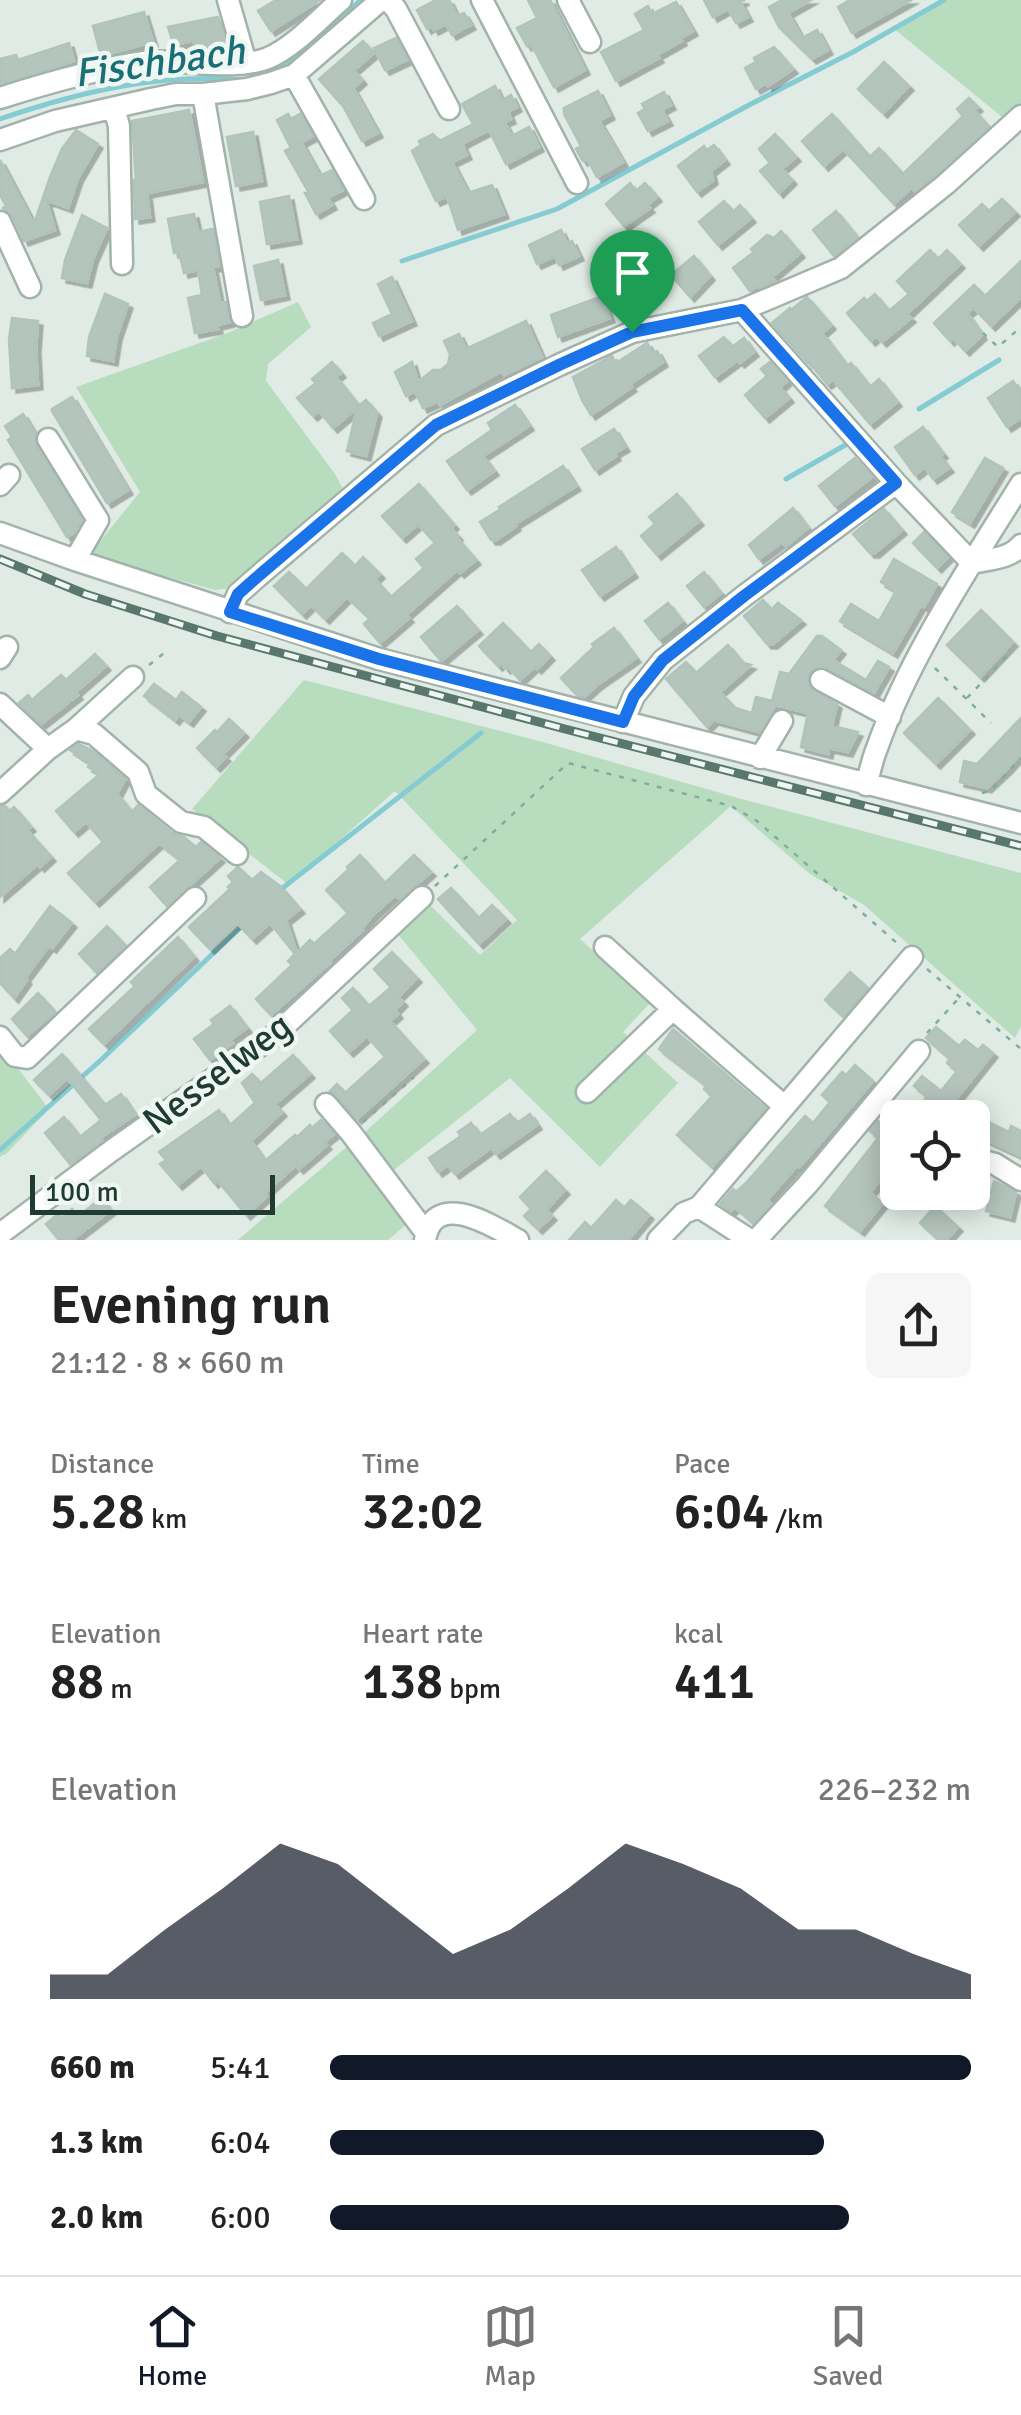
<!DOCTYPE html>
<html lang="en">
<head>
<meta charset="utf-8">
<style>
  body { margin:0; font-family:Signika,sans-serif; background:#f6f6f6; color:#222; height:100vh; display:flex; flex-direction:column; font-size:38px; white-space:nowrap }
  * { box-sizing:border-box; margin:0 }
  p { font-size:32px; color:#767676 }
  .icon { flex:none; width:55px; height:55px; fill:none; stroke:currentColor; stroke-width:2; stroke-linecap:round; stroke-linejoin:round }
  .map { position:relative; height:1240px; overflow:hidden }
  .sheet { display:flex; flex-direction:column; background:#fff; flex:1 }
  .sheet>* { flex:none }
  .buttons { position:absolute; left:880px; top:1100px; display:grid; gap:20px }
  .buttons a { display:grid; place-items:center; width:110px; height:110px; border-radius:15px; background:#fff; box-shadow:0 5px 25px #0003; font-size:50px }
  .scale { position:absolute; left:30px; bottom:25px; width:245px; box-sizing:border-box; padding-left:10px; border:5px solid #203b31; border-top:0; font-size:28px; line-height:35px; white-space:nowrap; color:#203b31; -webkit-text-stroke:8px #eff7f3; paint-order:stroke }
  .pin { position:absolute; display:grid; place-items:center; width:85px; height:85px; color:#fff; margin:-102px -42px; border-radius:50% 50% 50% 0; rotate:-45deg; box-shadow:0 0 10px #0007 }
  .pin .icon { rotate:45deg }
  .round { display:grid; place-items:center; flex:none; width:105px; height:105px; border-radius:15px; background:#f6f6f6 }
  .summary { display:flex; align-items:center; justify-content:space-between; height:170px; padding:0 50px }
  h1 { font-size:55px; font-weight:600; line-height:75px }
  .stats { display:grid; grid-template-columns:repeat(3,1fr); gap:15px; height:170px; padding:10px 50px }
  .stats div { display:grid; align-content:center }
  .stats b { font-size:50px; font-weight:600 }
  .stats small { font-size:28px; font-weight:400 }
  .stats p { font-size:28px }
  .chart { height:280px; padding:20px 50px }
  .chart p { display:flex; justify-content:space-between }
  .chart svg { width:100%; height:180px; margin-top:10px; fill:#111827; opacity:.7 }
  ul { padding:0 50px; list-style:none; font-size:32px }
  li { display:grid; grid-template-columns:160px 120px 1fr; align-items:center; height:75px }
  li i { height:25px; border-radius:12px; background:#111827 }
  .tab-bar { display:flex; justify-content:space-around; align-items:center; height:140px; border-top:2px solid #e0e0e0; background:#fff; font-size:28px; color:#767676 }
  .tab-bar a { display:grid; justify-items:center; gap:5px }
  .tab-bar .on { color:#111827 }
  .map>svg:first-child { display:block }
  .green { fill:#b7ddbe }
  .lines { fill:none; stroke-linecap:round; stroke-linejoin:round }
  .stream { stroke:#85cbd2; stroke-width:5 }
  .building { fill:#b4c5bd; stroke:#b1c4bb; stroke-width:2.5; filter:url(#shadow) }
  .minor-casing { stroke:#a2b3ab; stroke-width:25 }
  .path { stroke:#7eaf9c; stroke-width:2.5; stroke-dasharray:5 8; stroke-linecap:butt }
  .minor { stroke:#fff; stroke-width:20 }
  .rail-casing { stroke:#5a776d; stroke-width:9 }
  .rail { stroke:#eff7f3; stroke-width:5; stroke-dasharray:15; stroke-linecap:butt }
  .route-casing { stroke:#fff; stroke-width:20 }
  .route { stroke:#1a73e8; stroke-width:12 }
  .labels { text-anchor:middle; stroke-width:9; stroke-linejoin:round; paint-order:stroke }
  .street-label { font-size:38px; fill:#203b31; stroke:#eff7f3 }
  .water-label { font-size:40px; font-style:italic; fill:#196e77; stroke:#eff7f3 }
</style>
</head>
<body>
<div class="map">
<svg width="1021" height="1240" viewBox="0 0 1021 1240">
  <defs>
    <filter id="shadow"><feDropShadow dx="4.5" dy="4.5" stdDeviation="0" flood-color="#0004"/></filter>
  </defs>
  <rect width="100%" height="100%" fill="#dfebe4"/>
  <path class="green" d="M939,0H1021V108L1007,121L893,28Z
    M298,302L311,327L268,364L266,381L335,474L342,487L340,498L230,588L215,590L89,555L140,492L76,387L225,334Z
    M304,680L539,741L738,798L1021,873V1026L1015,1038L864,905L810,874L731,806L580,939L651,1002L623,1032L678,1083L600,1167L510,1078L390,1173L364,1133L477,1030L397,933L428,903L480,955L517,920L395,791L289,885L192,809Z
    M0,1045L49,1109L7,1153L0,1157Z
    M350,1144L409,1222L388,1240H238Z"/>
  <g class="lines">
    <path class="stream" d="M252,78L287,64L361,0
      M0,119C79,92 158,73 242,80
      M402,261L557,209L749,105L853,52L944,0
      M919,409L999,360
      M786,479L847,444
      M280,890L481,733
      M0,1150L102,1059L243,925"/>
  </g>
  <path class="building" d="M276,0H320L271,31L258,11Z
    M436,0H449L457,16L464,13L471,25L452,35L446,24L434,30L432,26L427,29L417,10Z
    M528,0H550L585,70L554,87L531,44L527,46L517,28L537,18Z
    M704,0H745L740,2L748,17L736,23L728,9L713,17Z
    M782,0H811L788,13L802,38L817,30L828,50L812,59L779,27L769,7Z
    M850,0H911L852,33L838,7Z
    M676,2L693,31L681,38L682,41L657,55L659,58L616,81L601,52L644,30L635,14L648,6L652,14Z
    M144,12L153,42L101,56L93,26Z
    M218,17L227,46L214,50L196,49L193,40L174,46L168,27Z
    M396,38L407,60L385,70L374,48Z
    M363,41L374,53L354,70L362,80L353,88L378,133L362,141L343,106L319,79Z
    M69,43L74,61L0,84V59L16,55L18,60Z
    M774,47L793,69L768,86L767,83L756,89L745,68L756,62L754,58Z
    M884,62L909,86L883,113L858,89Z
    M495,86L502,100L511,95L517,107L508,112L511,119L504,122L512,136L529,127L539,147L506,164L489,130L462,144L467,155L452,162L468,193L492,185L504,214L458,230L447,196L436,201L412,151L421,145L419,141L433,134L439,141L473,124L462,104Z
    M598,91L610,115L599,121L623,162L597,177L587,159L583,161L576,149L581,146L564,114V108Z
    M664,92L671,105L662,110L668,121L648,131L638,113L645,109L642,104Z
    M969,98L978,107L974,110L989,127L932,178L915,191L912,187L894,204L843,149L824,166L802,141L832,114L870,157L879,148L903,174L963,116L957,109Z
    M189,110L203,182L147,193L150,217L135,219L134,180H136L132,121Z
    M288,114L291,119L300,114L313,136L291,148L277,120Z
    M76,130L98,144L78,178L68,208L46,200L55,230L24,241L12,215L3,208L6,206L0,195V160L34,224L50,177L62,149Z
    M253,132L262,181L236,186L227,137Z
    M775,134L796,157L782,169L792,180L779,193L760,171L770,163L759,149Z
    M301,142L320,176L332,170L343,190L328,198L332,205L316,214L305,193H309L285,151Z
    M714,145L725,160L711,171L713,180L697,192L678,166L704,146L707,150Z
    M630,183L636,191L645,183L657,197L647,205L650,208L624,226L606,204Z
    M289,196L297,239L267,244L260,202Z
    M1002,199L1015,212L979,246L959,225L982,204L989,211Z
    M724,201L733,212L740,205L751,218L718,245L699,222Z
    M836,211L857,237L834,256L813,230Z
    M194,214L198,232L213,229L219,266L213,267L220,303L226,302L230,322L217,325L218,329L195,333L188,298L202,295L198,270L184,273L179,252L174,253L168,219Z
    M82,215L107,228L93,259L87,283L62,278L65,260Z
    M561,230L567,243L572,241L579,256L559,265L555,256L537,264L529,245Z
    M781,231L800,253L772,277L775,281L759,288L757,286L750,291L733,268L754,252L751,249L767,235L774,238Z
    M930,250L938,259L947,250L960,264L907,314L911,318L882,342L877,336L871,341L847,313L864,298L867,301L875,294L889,311L909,294L897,281Z
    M694,256L710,276L690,297L671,275Z
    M278,260L285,295L261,300L254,266Z
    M1021,261V297L991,326L974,308L967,313L982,335L965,351L953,338L950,341L934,323L974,285L985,296Z
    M392,277L412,321L379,336L373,323L392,314L378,284Z
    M105,294L128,304L117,336L113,361L87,356L89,337Z
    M602,296L610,318L558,337L551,315Z
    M807,297L831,325L822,333L847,366L851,363L870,387L879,379L897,402L870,424L833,380L827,384L809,362L808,363L772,323L790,308L791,310Z
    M12,318L38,321L36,349L38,385L12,388L9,340Z
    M526,321L542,357L504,375L502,371L440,405L438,401L423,408L415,391L406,396L395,372L412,362L418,382L433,370H441L448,364L450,354L444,341L459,334L466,349Z
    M724,337L732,347L744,338L754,352L740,363L738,360L715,377L699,356Z
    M647,343L653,353L657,351L663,362L630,384L632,387L591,415L582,400L573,377L612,356L616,363Z
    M332,362L341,373L336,377L359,406L366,400L377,413L366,456L347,451L357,408L333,428L319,411L313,416L297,398L316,383L312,379Z
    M770,362L787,381L780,387L789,398L765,418L745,395L767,376L761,369Z
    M1013,381L1021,393V418L1007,427L988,398Z
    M72,397L128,490L107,503L52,411V409Z
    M515,405L529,426L483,456L494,471L467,490L447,461L492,430L488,423Z
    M23,414L35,434L36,446L82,520L75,532L67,537L8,440L12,437L5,426Z
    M923,427L943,454L940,456L949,468L933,479L925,467L915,475L895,447Z
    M614,429L625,447L615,453L616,456L595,470L582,449Z
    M855,458L872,477L835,506L819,486Z
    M985,458L1003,468L970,523L952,512Z
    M563,466L576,486L515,524L516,526L496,540H491L480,522L501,509L499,507Z
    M419,484L454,525L451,528L458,536L457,538L476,560L460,573L457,570L406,615L409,618L380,643L364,624L370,619L347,597L325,619L311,605L302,614L274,586L289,572L306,589L342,553L355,566L363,557L380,574L375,579L391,597L424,568L416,559L435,543L418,524L402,538L382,516Z
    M677,494L699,521L657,555L641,536L655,524L649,517Z
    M793,508L808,528L786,546L782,542L759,559L749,545Z
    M884,509L902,530L875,553H870L853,534Z
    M924,532L948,557L937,568L913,543Z
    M616,547L633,573L600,596L582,570Z
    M894,559L937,584L924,607L921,605L893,653L840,621L851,604L879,621L896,591L881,582Z
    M704,572L721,593L704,607L687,586Z
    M763,600L771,610L778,603L801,620L773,644H767L744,616Z
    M668,603L682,621L659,639L645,621Z
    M457,606L478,630L441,661L421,637Z
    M981,610L1013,642L980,677L947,645Z
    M503,623L531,652L539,644L550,656L537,669L535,666L520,680L508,667L506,669L501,663L498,666L479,646Z
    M614,628L636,658L597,685L584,697L578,696L561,678L594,647L592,644Z
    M817,636H822L841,650L833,660L866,680L878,661L889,667L874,693L827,668H815L809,674L807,681L810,688L837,704L832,726L858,732L848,752L829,748L828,754L801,747L808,713L775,705L759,732L714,720L707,727L666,679L686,662L696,673L728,645L743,663L751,665L720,692L735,708L752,713L756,697L772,701L780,672L789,674Z
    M95,654L106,666L76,692L78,695L41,724L19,703L28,695L32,700L61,675L66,680Z
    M154,684L176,700L182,692L201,707L189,722L179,715L175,720L144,696Z
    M938,698L970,730L936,764L904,733Z
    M1021,718V754L1007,769L987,788L960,782L964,761L977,764Z
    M229,719L244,733L223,754L226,757L216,767L197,748L215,730L217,732Z
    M79,744L93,751L125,779L117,794L132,812L138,805L172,833L184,837L196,847L201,842L220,858L167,906L150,887L180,860L159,843L95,902L68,873L103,842L86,822L74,832L56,811L100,774L88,767L90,763L70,750Z
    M0,806H5L10,811L14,807L31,827L27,830L51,857L40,867L38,864L0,897Z
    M360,855L385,883L414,855L431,872L400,899L395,895L374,914L362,928L363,930L330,960L331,962L271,1015L256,999L292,965L288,961L295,954L270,923L252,939L237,923L210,949L189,927L230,889L228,887L233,882L228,876L238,867L252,880L261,872L280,886L300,909L286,920L297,953L310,940L314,944L348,913L326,890L348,870L347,867Z
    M451,888L479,918L492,905L506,919L479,944L438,899Z
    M50,906L72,923L52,948L49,946L25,978L27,980L14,998L0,983V958L10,949L15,954Z
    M107,926L125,945L97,973L79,954Z
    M178,937L194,957L104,1044L89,1029L135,986L131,982Z
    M392,952L417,978L399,996L374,969Z
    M850,972L868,988L843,1016L825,1000Z
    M353,988L369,1006L390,988L403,1002L395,1010L398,1014L390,1021L424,1059L357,1119L336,1095L330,1091L337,1084L345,1093L385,1057L367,1036L349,1052L330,1031L353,1010L342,998Z
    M38,993L55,1012L27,1036L12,1019Z
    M230,1006L247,1028L230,1040L233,1043L210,1060L194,1039L214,1024L211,1020Z
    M936,1027L959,1046L965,1040L978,1050L983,1045L993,1053L941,1118H911L927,1096L914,1086L922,1076L941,1091L957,1071L947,1063L950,1059L926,1038Z
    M673,1029L765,1108L712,1167L677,1135L712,1096L704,1089L706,1085L659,1049Z
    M62,1054L105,1105L121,1094L135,1115L100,1138L102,1141L70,1164L45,1133L64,1117L80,1137L101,1120L67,1078L49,1095L34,1080Z
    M293,1055L310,1074L275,1104L282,1112L251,1141L265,1161L295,1135L297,1137L310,1125L312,1128L321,1120L334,1134L324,1142L327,1145L299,1169L296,1165L265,1193L267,1196L246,1215L217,1180L214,1183L201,1166L178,1185L160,1164L166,1160L159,1152L219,1110L229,1126L255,1103L242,1083L252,1074L261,1083Z
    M855,1065L873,1081L811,1154L799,1167L797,1166L767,1200L771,1204L753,1223L735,1207L731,1211L720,1204L733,1189L736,1192L746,1183L805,1116L813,1123L830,1102L822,1095L842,1072L846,1075Z
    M510,1114L517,1123L530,1114L537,1125L496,1154L491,1148L455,1174L448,1165L438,1172L429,1158L461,1136L458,1132L471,1123L480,1135Z
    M878,1121L898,1136V1170L892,1177L886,1172L870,1193L883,1203L860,1231L825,1206L878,1138L870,1131Z
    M991,1123L1009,1132L1011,1126L1021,1131V1156L984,1139Z
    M546,1171L565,1190L546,1210L552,1216L538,1229L524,1216L531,1209L520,1197Z
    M994,1181L1016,1192L1010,1217L986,1211Z
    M101,1198L111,1210L72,1240H59L46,1224L58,1214L62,1218L72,1209L78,1217Z
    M616,1200L624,1208L631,1200L649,1215L628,1240H569L585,1222L591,1228Z
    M935,1206L958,1227L946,1240H939L920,1223Z"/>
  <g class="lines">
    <g class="minor-casing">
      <path id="minor" d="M228,0L246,63
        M388,0L396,9L449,109
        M482,0L577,183
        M568,0L590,42
        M294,75L364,199
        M203,94L242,316
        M0,98C47,83 95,69 144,62C181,58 233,72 268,58C293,48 320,18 341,0
        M114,108L119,126L122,264
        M0,140L55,121L151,99L176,94H203L247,89L271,83L294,75L381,0
        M0,222L30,287
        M742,310L896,483L972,563
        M48,439L98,520L75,560
        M0,485L9,475
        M0,533L75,560L379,659L1021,823
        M972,563C989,559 1010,559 1021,545
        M230,612L238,594L256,578L436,425L559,365L632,332L742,310L841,268L946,184L1021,116
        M0,658L7,647
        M821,680L890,717
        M0,704L48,749
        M623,722L634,696L663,660L744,596L896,483
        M76,729L94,734L138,772L146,794L181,822L204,827L237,854
        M760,758L782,721
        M866,785C870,772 872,760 877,748C909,657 970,566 1021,484
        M0,793L48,749L76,729L133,677
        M605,947L673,1009
        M0,1037L15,1056L27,1058L195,898
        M587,1092L673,1009L784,1106
        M326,1104L351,1133L426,1233
        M983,1161L995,1164L1021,1180
        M699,1207L750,1240
        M0,1234L111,1151L275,1035L422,897
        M425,1240C434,1188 493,1226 518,1240
        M658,1240L684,1213L699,1207L912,957
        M756,1240L807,1185L919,1051"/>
    </g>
    <path class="path" d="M983,333L998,347L1021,327
      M149,665L168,650
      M935,668L991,723
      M967,698L1010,653
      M982,793L990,791L1021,758
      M435,886L568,763L731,806L757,821L898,944
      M927,969L1021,1049
      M927,1033L959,998
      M363,1122L414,1077"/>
    <use href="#minor" class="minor"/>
    <g class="rail-casing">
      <path id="rail" d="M0,559L85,594L217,636L565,729L1021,846"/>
    </g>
    <use href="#rail" class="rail"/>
  </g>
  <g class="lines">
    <g class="route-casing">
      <path id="route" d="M742,310L896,483L744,596L663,660L634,696L623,722L379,659L230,612L238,594L256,578L436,425L559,365L632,332Z"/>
    </g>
    <use href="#route" class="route"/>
  </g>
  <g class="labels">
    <g class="street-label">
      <text transform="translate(217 1073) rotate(-37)" y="13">Nesselweg</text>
    </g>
    <g class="water-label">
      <text transform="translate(159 61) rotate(-8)" y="14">Fischbach</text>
    </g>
  </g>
</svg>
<div class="buttons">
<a><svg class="icon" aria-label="locate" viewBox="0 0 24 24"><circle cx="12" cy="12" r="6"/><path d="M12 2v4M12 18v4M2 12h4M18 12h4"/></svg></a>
</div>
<div class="scale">100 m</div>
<div class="pin" style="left:632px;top:332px;background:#1e9e55"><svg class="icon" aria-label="arrive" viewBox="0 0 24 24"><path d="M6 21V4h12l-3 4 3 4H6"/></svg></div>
</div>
<section class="sheet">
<div class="summary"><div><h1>Evening run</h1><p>21:12 · 8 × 660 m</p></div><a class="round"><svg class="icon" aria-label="share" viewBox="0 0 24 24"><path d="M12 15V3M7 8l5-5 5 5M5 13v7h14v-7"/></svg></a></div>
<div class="stats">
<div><p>Distance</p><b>5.28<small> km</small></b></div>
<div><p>Time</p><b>32:02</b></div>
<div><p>Pace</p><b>6:04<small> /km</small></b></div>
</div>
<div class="stats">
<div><p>Elevation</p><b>88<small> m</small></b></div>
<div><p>Heart rate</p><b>138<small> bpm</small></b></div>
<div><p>kcal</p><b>411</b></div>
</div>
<div class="chart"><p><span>Elevation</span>226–232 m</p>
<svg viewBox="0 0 160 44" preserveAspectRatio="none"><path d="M0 44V38L10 38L20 27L30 17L40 6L50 11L60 22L70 33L80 27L90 17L100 6L110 11L120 17L130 27L140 27L150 33L160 38V44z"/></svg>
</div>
<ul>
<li><b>660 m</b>5:41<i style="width:100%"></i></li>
<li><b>1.3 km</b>6:04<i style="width:77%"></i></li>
<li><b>2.0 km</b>6:00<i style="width:81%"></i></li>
</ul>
</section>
<nav class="tab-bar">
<a class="on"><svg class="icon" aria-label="home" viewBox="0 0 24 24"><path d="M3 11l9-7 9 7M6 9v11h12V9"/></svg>Home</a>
<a><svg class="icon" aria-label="map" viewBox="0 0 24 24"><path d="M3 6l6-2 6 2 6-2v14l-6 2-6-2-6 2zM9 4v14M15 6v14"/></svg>Map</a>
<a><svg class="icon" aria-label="saved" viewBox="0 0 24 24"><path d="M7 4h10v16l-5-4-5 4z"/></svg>Saved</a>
</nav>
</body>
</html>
